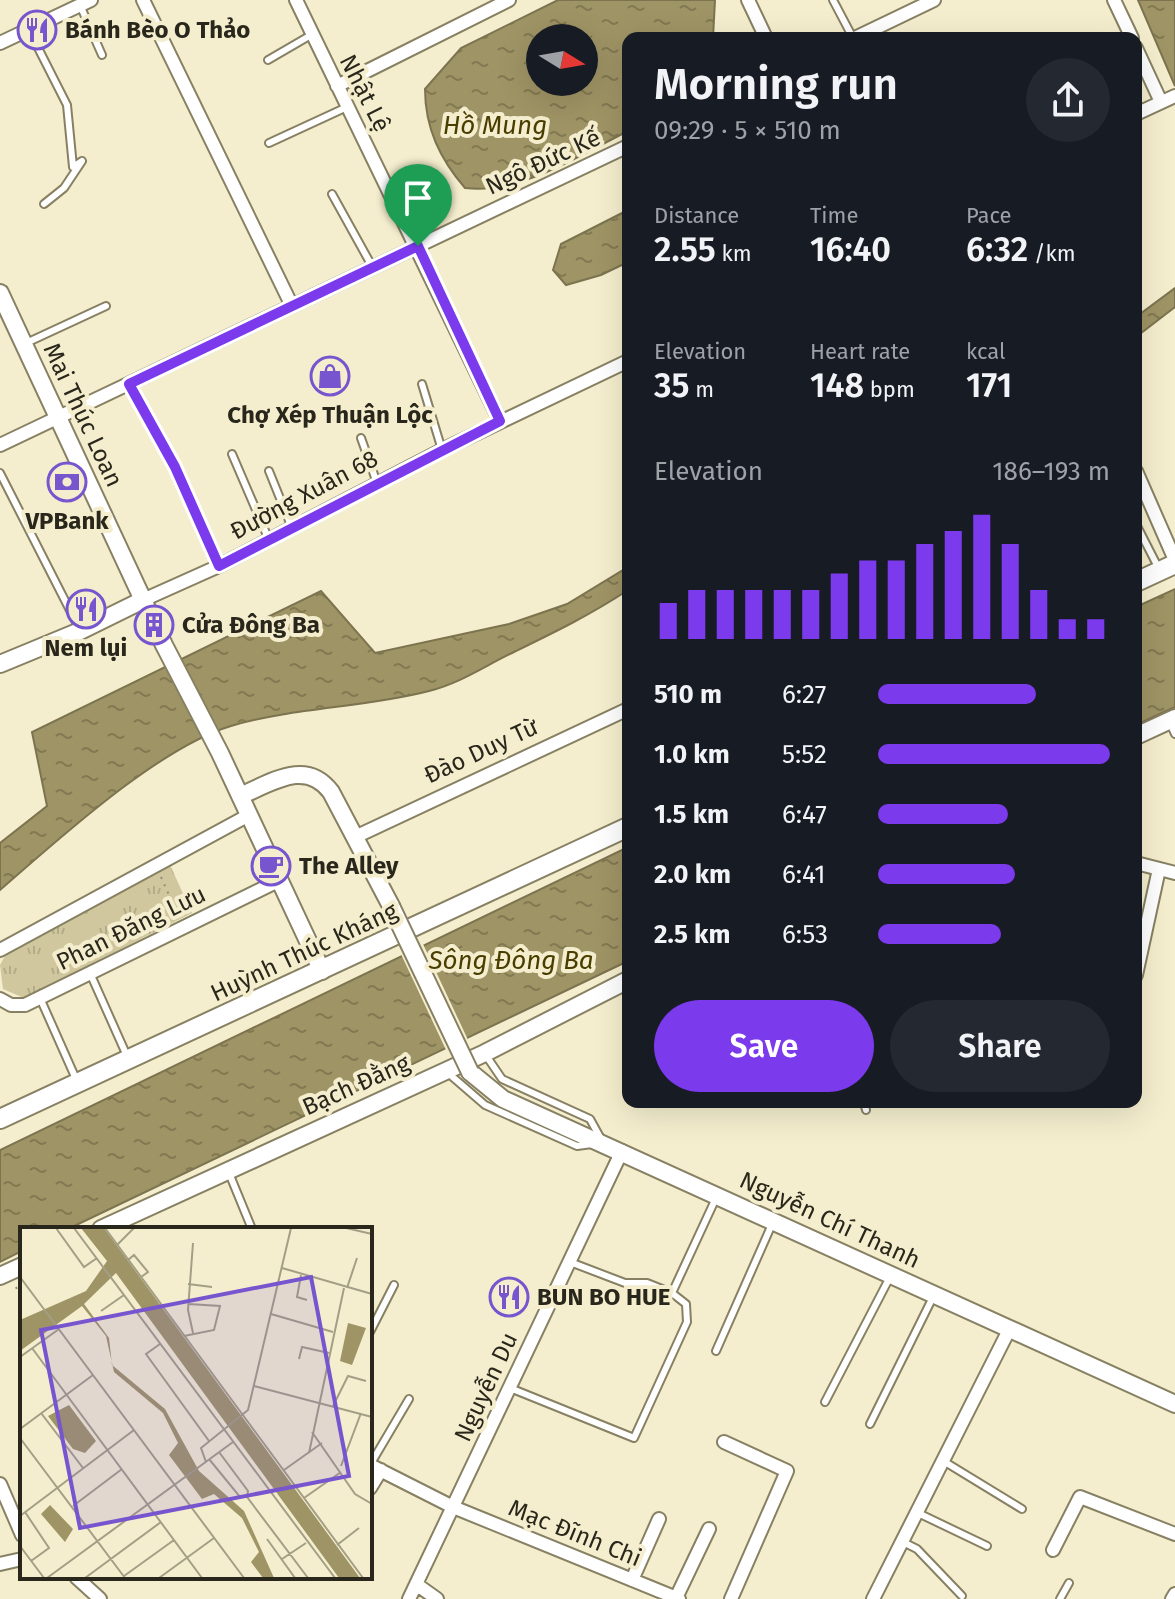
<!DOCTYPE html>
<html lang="en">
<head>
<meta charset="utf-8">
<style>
  body { margin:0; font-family:"Fira Sans",sans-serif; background:#242831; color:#f1f3f6; height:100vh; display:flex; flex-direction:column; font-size:30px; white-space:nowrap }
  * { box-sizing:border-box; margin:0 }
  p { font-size:26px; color:#9ea1a6 }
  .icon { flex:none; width:44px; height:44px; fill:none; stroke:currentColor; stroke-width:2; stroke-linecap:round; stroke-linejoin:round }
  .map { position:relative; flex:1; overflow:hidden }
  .panel { position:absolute; left:622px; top:32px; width:520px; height:1076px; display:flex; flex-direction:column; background:#171b24; border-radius:16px; box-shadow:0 8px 32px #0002 }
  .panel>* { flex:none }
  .needle { width:52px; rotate:101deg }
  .buttons { position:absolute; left:526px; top:24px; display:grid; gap:16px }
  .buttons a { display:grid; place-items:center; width:72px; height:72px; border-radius:50%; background:#171b24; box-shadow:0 8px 32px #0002; font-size:40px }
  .pin { position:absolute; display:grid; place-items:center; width:68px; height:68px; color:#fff; margin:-82px -34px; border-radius:50% 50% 50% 0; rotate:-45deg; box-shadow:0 0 8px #0007 }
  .pin .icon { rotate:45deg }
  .round { display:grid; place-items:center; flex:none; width:84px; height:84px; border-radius:42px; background:#242831 }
  .headline { display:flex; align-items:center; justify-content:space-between; height:136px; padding:0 32px }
  h1 { font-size:44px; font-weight:600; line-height:60px }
  .stats { display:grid; grid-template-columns:repeat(3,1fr); gap:12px; height:136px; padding:8px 32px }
  .stats div { display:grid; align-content:center }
  .stats b { font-size:34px; font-weight:600 }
  .stats small { font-size:22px; font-weight:400 }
  .stats p { font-size:22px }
  .chart { height:224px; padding:16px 32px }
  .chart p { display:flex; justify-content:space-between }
  .chart svg { width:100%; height:144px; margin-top:8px; stroke:#7c3aed; stroke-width:6 }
  .cta { display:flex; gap:16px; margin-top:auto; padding:16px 32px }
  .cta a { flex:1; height:92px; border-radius:48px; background:#7c3aed; color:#fff; font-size:32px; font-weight:600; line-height:92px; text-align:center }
  .cta a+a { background:#242831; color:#f1f3f6 }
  ul { padding:0 32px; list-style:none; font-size:26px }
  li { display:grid; grid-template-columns:128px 96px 1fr; align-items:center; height:60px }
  li i { height:20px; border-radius:10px; background:#7c3aed }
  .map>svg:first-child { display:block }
  .park { fill:url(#park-tufts) }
  .water { fill:url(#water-ripples); stroke:#7c734f; stroke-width:2; fill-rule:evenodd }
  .pier { fill:#f5eece }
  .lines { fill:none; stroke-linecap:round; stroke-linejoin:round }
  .service-casing { stroke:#878063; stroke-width:10 }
  .minor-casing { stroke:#878063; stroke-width:16 }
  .tertiary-casing { stroke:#878063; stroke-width:20 }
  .secondary-casing { stroke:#878063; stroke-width:22 }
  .path { stroke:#918d77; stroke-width:2; stroke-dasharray:2 6; stroke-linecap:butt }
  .service { stroke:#fff; stroke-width:6 }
  .minor { stroke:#fff; stroke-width:12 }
  .tertiary { stroke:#fff; stroke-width:16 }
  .secondary { stroke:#fff; stroke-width:18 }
  .tertiary-bridge-casing { stroke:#878063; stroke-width:20; stroke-linecap:butt }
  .tertiary-bridge { stroke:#fff; stroke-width:16 }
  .route-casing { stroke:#fff; stroke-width:16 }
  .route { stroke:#7c3aed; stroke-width:10 }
  .labels { text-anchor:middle; stroke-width:8; stroke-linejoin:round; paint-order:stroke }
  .poi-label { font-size:24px; font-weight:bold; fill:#29271b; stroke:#f5eece; text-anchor:start }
  .street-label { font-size:24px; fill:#29271b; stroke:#f5eece }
  .water-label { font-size:26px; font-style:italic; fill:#493d00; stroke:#f5eece }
  .inset-road { fill:none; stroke:#a39e86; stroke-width:2 }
  .view { fill:#7755cf; fill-opacity:0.15; stroke:#7755cf; stroke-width:4 }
  .inset-edge { fill:none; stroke:#29271b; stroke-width:4 }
</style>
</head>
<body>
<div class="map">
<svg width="1175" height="1599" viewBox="0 0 1175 1599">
  <defs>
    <pattern id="park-tufts" width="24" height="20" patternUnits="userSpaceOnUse" patternTransform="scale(2)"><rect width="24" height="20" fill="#d0c79f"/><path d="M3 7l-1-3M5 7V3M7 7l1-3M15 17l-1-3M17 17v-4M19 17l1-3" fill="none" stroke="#b3ab88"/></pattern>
    <pattern id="water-ripples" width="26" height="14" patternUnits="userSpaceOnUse" patternTransform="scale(2)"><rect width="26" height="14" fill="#9f9465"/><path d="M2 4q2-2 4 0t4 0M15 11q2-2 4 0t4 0" fill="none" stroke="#827952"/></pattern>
  </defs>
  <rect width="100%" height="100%" fill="#f5eece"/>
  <path class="park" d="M170,865L192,913L24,998L3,989L0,965L5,956Z"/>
  <path class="water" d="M558,0H715L713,38H628V131C580,155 520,195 465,188C440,159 425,128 425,89L461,48ZM540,38H584V82H540Z
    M1138,0H1175V86Z
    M628,210V262L601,275L566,285L553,270L561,244Z
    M1175,288V307L1136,337V317Z
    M628,567V590C592,614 555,632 516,651C486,665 461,683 429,691C364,708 295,707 231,726C158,748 59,839 0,890V843L47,806L32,732L321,591L375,653L509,624L567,604Z
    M1175,589V707L1136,725V607Z
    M628,847V961L68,1229H22V1251L0,1262V1150Z"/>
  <path class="pier" d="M422,942L469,1042L447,1052L400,952Z"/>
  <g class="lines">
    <g class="service-casing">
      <path id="service" d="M833,0L853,38
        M80,5L102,55
        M29,30L67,105L73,167L82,161L64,188L44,204
        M268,60L311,35
        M269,143L347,107
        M332,194L373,268
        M24,344L106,306
        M129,384L175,467L219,566
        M422,384L442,450
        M361,438L377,483
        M232,454L269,540
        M269,471L292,528
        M0,473L79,628
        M1136,524L1158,567
        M1169,721L1175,734
        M90,973L127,1056
        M40,998L76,1079
        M485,1054L502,1079L590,1119L601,1139
        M448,1073L485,1105L577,1146L592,1144
        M864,1102L866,1110
        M229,1173L252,1229
        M672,1293L716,1198
        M370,1332L394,1285
        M716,1351L773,1222
        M510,1388L634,1438L687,1322L686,1304L672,1293L647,1283H625L570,1262
        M825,1402L890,1277
        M870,1424L934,1295
        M945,1462L1022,1509
        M370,1465L409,1399
        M918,1513L987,1546
        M903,1542L917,1549L962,1596
        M1060,1599L1069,1583"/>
    </g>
    <g class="minor-casing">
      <path id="minor" d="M143,0L292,306
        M296,0L500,421
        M748,0L766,38
        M1114,0L1132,38
        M855,38L934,0
        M0,43L91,0
        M1136,48L1161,102
        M337,86L509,0
        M1136,114L1175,96
        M0,445L628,146
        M1136,471L1175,560
        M143,600L219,566L442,450L628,361
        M355,837L628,709
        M1136,863L1175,873
        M0,950L249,815
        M1136,975L1159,869
        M0,999L11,1005H25L280,880
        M724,1442L787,1471L731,1599
        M370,1465L453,1507L679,1599
        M0,1484L22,1535
        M370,1488L381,1470
        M1053,1550L1080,1497L1175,1534
        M0,1564L22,1559
        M76,1577L100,1599
        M632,1580L659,1519
        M416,1584L437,1599
        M676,1598L709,1529
        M409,1599L622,1151
        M873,1599L1010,1328
        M1172,1599L1175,1594"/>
    </g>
    <g class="tertiary-casing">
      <path id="tertiary" d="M0,293L164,645L220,753L322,971
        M0,664L80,631L143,600
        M1136,736L1175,718
        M240,796C271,783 306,758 331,792L391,906
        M470,1072L503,1099L1175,1404
        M101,1229L485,1053L628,980
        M0,1276L22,1266"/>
    </g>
    <g class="secondary-casing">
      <path id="secondary" d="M1136,582L1175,564
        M0,1119L628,827"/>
    </g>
    <path class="path" d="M161,877L178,915
      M16,1287L22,1300"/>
    <use href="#service" class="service"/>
    <use href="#minor" class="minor"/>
    <use href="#tertiary" class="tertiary"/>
    <use href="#secondary" class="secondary"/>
    <g class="tertiary-bridge-casing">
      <path id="tertiary-bridge" d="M391,906L470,1072"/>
    </g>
    <use href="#tertiary-bridge" class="tertiary-bridge"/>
  </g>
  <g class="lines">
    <g class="route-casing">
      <path id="route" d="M418,246L500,421L219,566L175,467L129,384Z"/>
    </g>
    <use href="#route" class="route"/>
  </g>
  <defs>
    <g id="restaurant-ring" transform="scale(2)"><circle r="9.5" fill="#f5eece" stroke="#7755cf" stroke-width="1.5"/><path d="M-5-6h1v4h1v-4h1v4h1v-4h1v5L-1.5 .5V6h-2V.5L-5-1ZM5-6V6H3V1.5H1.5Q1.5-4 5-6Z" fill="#7755cf"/></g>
    <g id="shop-ring" transform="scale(2)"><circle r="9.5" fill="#f5eece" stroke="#7755cf" stroke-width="1.5"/><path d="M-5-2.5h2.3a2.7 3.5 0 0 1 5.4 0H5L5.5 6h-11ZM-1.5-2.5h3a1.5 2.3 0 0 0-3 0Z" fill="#7755cf"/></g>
    <g id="bank-ring" transform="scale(2)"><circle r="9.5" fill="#f5eece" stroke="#7755cf" stroke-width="1.5"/><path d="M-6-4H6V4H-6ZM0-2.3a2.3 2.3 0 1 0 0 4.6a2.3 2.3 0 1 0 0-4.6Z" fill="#7755cf"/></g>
    <g id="building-ring" transform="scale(2)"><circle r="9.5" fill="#f5eece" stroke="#7755cf" stroke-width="1.5"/><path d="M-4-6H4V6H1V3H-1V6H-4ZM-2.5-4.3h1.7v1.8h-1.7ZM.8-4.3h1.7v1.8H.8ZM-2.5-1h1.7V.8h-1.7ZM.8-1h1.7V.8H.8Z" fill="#7755cf"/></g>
    <g id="cafe-ring" transform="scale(2)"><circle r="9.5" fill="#f5eece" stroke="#7755cf" stroke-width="1.5"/><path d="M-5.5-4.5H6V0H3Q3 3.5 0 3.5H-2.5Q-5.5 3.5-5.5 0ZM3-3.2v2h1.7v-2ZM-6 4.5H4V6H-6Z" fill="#7755cf"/></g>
  </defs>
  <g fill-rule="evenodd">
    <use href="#restaurant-ring" x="37" y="30"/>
    <use href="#shop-ring" x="330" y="376"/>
    <use href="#bank-ring" x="67" y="482"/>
    <use href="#restaurant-ring" x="86" y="609"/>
    <use href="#building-ring" x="154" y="625"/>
    <use href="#cafe-ring" x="271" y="866"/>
    <use href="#restaurant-ring" x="509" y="1297"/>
  </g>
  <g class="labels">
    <g class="poi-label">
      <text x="65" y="38">Bánh Bèo O Thảo</text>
      <text x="330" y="423" text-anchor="middle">Chợ Xép Thuận Lộc</text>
      <text x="67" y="529" text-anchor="middle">VPBank</text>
      <text x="182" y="633">Cửa Đông Ba</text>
      <text x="86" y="656" text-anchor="middle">Nem lụi</text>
      <text x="299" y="874">The Alley</text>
      <text x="537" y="1305">BUN BO HUE</text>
    </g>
    <g class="street-label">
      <text transform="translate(365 93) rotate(63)" y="8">Nhật Lệ</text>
      <text transform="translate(543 162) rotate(-25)" y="8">Ngô Đức Kế</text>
      <text transform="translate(83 415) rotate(65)" y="8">Mai Thúc Loan</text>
      <text transform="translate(304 495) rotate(-28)" y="8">Đường Xuân 68</text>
      <text transform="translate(481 751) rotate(-25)" y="8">Đào Duy Từ</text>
      <text transform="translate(131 928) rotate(-26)" y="8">Phan Đăng Lưu</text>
      <text transform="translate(304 952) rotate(-25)" y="8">Huỳnh Thúc Kháng</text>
      <text transform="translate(356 1085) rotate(-24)" y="8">Bạch Đằng</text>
      <text transform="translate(830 1220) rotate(25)" y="8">Nguyễn Chí Thanh</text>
      <text transform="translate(486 1387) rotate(-65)" y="8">Nguyễn Du</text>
      <text transform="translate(575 1533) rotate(22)" y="8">Mạc Đĩnh Chi</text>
    </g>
    <g class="water-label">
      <text x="495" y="134">Hồ Mung</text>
      <text x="511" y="969">Sông Đông Ba</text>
    </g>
  </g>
  <g transform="translate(20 1227)">
    <rect width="352" height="352" fill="#f5eece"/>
    <path d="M61,1H84L340,351H319L96,46L64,77L89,111L92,138L145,182L179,244L224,284L254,351H243L231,335L239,325L222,291L194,267L182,272L149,228L158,216L143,186L94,145L86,109L62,79L0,124V93L66,64L87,34ZM328,96L346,101L332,138L320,134ZM49,178L76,214L65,226L53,222L28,189ZM30,278L53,302L45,315L21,287Z" fill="#9f9465"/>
    <path class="inset-road" d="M36,1L64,40L77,31M54,1L315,351M85,1L343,351M326,1L352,7M97,18L114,1M108,33L114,28L128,45L121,50M262,41L352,67M281,48L277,70L287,73M0,50L224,351M168,57L192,60M327,61L337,31M81,84L104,68M251,87L313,105M173,106L168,83L173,16M164,109L194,103L200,79L168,77M140,117L126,127L189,214M12,121L182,351M0,130L39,102M279,132L282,120L309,126M234,159L352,190M313,179L328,149L346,154M21,186L63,241M0,202L73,148M292,205L335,267L352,277M0,211L105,351M199,225L228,264L227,270M289,226L324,61M189,232L220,270H227L288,351M186,235L181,221L228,183L271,1M321,239L341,186M264,243L302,216M284,271L321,245M53,279L102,242M5,285L29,321L11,334M0,289L114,203M247,312L275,351M317,318L339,301M0,319L24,351M262,332L286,316M104,349L154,313M27,351L213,215M65,351L141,295M139,351L194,311"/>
    <path class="view" d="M291,50L329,249L60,301L21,103Z"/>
    <rect width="352" height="352" class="inset-edge"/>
  </g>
</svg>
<div class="buttons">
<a><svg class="needle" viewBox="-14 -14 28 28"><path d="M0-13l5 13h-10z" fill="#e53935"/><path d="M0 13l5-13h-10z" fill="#9ea1a6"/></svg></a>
</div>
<div class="pin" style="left:418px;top:246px;background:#1e9e55"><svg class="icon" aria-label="arrive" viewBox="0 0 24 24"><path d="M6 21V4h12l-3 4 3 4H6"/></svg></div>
<section class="panel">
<div class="headline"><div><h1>Morning run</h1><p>09:29 · 5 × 510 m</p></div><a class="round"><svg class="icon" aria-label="share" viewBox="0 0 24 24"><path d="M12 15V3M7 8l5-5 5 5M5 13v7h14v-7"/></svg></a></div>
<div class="stats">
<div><p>Distance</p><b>2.55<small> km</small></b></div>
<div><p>Time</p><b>16:40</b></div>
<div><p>Pace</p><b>6:32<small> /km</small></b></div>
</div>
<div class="stats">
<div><p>Elevation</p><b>35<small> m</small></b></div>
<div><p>Heart rate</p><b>148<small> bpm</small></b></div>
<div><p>kcal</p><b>171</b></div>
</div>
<div class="chart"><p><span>Elevation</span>186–193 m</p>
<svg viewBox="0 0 160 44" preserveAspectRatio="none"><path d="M5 44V33M15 44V29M25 44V29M35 44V29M45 44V29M55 44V29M65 44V24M75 44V20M85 44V20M95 44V15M105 44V11M115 44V6M125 44V15M135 44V29M145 44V38M155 44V38"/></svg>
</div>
<ul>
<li><b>510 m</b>6:27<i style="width:68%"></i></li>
<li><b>1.0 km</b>5:52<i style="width:100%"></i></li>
<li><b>1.5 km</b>6:47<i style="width:56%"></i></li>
<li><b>2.0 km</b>6:41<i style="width:59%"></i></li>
<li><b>2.5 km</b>6:53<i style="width:53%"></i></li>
</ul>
<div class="cta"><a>Save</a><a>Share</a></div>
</section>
</div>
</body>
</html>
